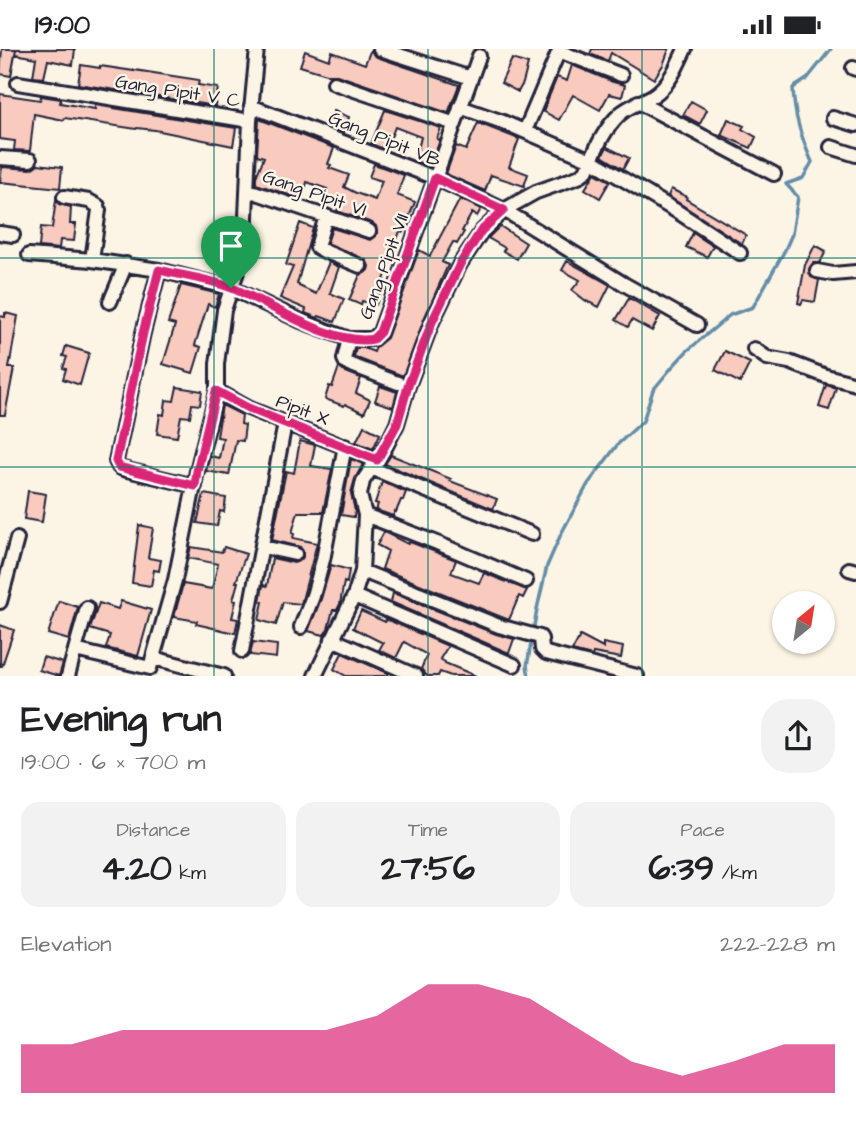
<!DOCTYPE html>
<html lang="en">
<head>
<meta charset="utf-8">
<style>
  body { margin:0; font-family:"Architects Daughter",sans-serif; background:#f2f2f2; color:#202124; height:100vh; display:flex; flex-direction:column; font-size:26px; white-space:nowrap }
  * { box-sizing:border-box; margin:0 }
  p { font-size:23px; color:#757577 }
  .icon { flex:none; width:38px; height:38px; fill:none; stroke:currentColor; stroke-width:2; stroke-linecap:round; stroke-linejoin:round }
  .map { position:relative; height:627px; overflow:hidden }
  .details { display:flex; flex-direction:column; background:#fff; flex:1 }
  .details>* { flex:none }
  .needle { width:46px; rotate:30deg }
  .buttons { position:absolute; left:772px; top:542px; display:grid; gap:14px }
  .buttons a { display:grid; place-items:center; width:63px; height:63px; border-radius:50%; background:#fff; box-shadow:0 2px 5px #0004; font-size:35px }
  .pin { position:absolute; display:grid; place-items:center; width:60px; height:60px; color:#fff; margin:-72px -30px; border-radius:50% 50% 50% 0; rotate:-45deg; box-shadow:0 0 7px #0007 }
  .pin .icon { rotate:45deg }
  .round { display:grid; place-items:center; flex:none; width:74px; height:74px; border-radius:28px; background:#f2f2f2 }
  .headline { display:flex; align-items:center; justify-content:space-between; height:119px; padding:0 21px }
  h1 { font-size:38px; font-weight:700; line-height:52px }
  .stats { display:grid; grid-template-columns:repeat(3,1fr); gap:10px; height:119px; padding:7px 21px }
  .stats div { display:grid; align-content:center; border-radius:18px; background:#f2f2f2; text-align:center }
  .stats b { font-size:35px; font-weight:700 }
  .stats small { font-size:19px; font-weight:400 }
  .stats p { font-size:19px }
  .chart { height:196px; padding:14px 21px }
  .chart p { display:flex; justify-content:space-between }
  .chart svg { width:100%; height:126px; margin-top:7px; fill:#db2777; opacity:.7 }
  .status { display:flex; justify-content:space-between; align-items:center; height:49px; padding:0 35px; background:#fff; direction:ltr }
  .status svg { height:19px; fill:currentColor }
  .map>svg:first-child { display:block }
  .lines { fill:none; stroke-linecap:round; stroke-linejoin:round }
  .stream { stroke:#638da8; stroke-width:3.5 }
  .building { fill:#f9cabe; stroke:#22223b; stroke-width:2 }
  .street-casing { stroke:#22223b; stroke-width:18 }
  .street { stroke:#fcf5e5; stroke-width:12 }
  .route-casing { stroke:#fff; stroke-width:14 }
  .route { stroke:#db2777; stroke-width:9 }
  .grid { fill:none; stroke:#0f766e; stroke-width:2; stroke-opacity:0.55 }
  .labels { text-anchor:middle; stroke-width:5; stroke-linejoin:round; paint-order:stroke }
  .street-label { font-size:19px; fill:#22223b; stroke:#fcf5e5 }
</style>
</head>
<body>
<div class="status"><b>19:00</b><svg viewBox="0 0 49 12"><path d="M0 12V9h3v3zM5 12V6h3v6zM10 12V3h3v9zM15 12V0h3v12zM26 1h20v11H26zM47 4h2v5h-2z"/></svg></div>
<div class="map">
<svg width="856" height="627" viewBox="0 0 856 627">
  <rect width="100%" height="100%" fill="#fcf5e5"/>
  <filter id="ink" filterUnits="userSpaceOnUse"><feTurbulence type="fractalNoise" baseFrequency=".0143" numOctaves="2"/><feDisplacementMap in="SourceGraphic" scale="14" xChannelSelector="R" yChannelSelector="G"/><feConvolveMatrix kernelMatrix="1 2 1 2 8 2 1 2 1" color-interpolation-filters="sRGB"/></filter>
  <g filter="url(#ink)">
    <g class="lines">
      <path class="stream" d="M529,627L527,617L537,560L547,517L561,485L588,435L618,395L643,372L653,341L673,317L687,302L730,266L753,258L785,201L792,185L798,148L786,135L803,129L812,113C801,88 794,66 793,39L807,30L831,0"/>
    </g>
    <path class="building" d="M2,0H16L11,27L0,25Z
      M16,0H75L73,16L48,11L44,29L33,28L36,9L15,5Z
      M371,0L373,5L377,8L459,36L448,64L337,26H330L300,17L305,2L329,11L332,3L365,15Z
      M592,0H669L663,16L654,30L611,4L608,12L590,5Z
      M512,10L528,15L523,34L518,43L501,34Z
      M81,16L100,19V17L134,22V21L199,31L198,36L218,39L215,57L78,35Z
      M572,16L613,33L625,36L622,48L609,45L600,61L573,46L559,71L543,62L557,28L567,32Z
      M0,45L40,51L41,47L61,50L60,54L95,60V56L236,79L233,97L155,81L137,79L136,80L65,69L64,71L34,65L30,102L14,101L15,92L0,90Z
      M691,52L707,61L700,75L683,66Z
      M385,61L441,79L437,90L440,91L430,118L415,112L421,88L395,78L386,101L371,95Z
      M334,62L349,68L344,84L329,78Z
      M259,70L334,99L328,115L331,116L329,119L349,126L344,138L356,144L375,151L382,132L369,128L374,115L404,126L397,146L415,153L403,183L400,182L376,256L362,252L361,256L349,251L360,226L365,224L368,221L369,217L366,211L327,194L332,179L370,191L377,185L376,177L372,174L337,162L339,155L324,150L327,140L307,133L305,141L302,140L298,149L256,135V128L264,108L257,106Z
      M728,70L744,77L742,80L756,88L751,99L721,86Z
      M478,74L519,90L509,118L528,125L524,137L491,126L485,142L446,125L456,97L466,101Z
      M607,98L629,109L623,120L602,107Z
      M38,115L62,118L60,139L0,133L2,118L30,120L34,118Z
      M595,124L610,132L600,149L585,140Z
      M671,140L687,148L686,150L746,186L742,195L668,147Z
      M460,150L481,160L477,167L472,164L462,182L464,183L457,195L453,193L442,213L448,216L424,270L403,327L354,308L356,299H364L374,303L376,298L387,289L419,201L430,207Z
      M56,151L59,155L71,158L70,175H76L74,192L60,191L59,200L39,198L41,178L52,179Z
      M300,174L313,179L297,235L299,236V237L316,245L329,213L339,218L330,244L344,250L335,273L319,267L318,269L305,264L306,260L280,249L293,218L286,216Z
      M500,177L526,194L517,210L503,202L505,199L488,189Z
      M693,184L713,197L707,208L686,198Z
      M815,196L826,202L820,214H813L809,220L811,228L819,231L815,253L803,251L801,255L798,254L805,216Z
      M567,212L610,236L599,258L586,252L572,241L580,231L562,221Z
      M181,236L219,245L215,258L208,255L195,296L201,298L193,324L163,315L175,276L168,274Z
      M629,249L660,267L652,282L632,271L628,278L616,271Z
      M5,264L18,267L9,319H14L5,366H0V267L5,268Z
      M66,297L89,304L80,336L63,330L66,320L63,319L67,308L63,307Z
      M725,302L750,314L740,334L715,321Z
      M339,318L343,322L361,329L356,344L370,351L364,364L345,355L344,357L325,350L329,337L332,338Z
      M826,336L836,339L829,361L819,358Z
      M380,337L397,343L393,358L375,352Z
      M177,338L202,342L200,356L192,355L190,368L181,367L177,388L157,385L160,365L164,366L166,351L174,352Z
      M222,356L242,366L241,375L245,376L243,392L236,391L229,426L206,422L210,407L219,409L223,389L217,388Z
      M364,377L380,385L373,400L356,393Z
      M300,392L315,396L311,417L332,420L323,463H298L292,484L294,485L293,489L317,494L301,555L283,553L276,576L259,571L263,553L260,552L263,536L267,537L272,509L294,514L301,511L303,508V502L300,498L272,491L286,422L294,424Z
      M391,406L451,430L450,432L497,450L493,460L385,415Z
      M351,410L363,415L355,430L351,444L355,462L354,468L341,466Z
      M382,433L406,443L403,451H401L396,463L395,462L393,467L376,461L378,455L375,454Z
      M28,442L46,445L42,473L24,470Z
      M204,445L226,449L224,463L220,462L217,477L197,474Z
      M139,476L153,479L148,509L161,511L159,522L154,521L151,537L132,534Z
      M384,483L408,495L410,493L456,511L451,524L479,534L484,524L527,541L523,549L519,547L509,571L382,520L388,502L377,496Z
      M191,498L222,503L224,498L246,505L236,533H238L233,551L236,552L232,569L238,570L235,584L196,575L197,572L174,568L183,535L212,540L218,515L188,509Z
      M331,516L349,521L347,534L344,533L340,555L337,561H333L328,580L324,586L308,582L321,550Z
      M393,544L496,585L514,590L509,604L391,553Z
      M59,552L78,558L69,591L48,585Z
      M121,552L151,561L138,607L106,599L110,586L90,580L99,554L118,560Z
      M361,562L385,573L386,570L448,597L440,610L445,613V614L476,627H451L440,623L438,627H427L421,620L427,606L404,593L396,609L379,601L383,594L353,579Z
      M0,576L14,581L2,617H0Z
      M580,587L603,599V594L623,598L621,609L593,604L592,607L572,602Z
      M253,593L277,596L276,609L250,606Z
      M342,604L388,624V627H346L334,620Z
      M43,608L63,614L59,627L39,621Z"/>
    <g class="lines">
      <g class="street-casing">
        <path id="street" d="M380,0L471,29
          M853,19L856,20
          M18,34L250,72
          M334,34L455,75
          M638,53L774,125
          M251,57L435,129L504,161L624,235L697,276
          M460,58L503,73L591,111L678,163L740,204
          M833,69L856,76
          M525,82L558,4L561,3L621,26
          M831,98L856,106
          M0,109L30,111
          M248,141L369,182
          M64,148L89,152L98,157L99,161L92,211
          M326,167L317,198L324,202L360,217
          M0,184L13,186
          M29,206L92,211L159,221L231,239L301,272L349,290H373L380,283L479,7
          M159,221L143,284L116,412L119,418L123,420L195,437
          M817,222L833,225L856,223
          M110,253L126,215
          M349,290L344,310L346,314L398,334
          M754,300L767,309L789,313L826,327L856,335
          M217,342L248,359L377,411
          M371,419L532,485
          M365,466L437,494L526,532
          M263,498L295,505
          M849,520L856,522
          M362,522L499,577L540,588L541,590L542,600L546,604L637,627
          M354,547L514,616
          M0,553L17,490
          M87,559L75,601L150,619L175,531L197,422L217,342V315L224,261L239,217L245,192L250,72L257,0
          M301,578L313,547L323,511L345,397
          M332,590L416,627
          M242,602L285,374
          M153,609L224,627
          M68,627L75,601
          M315,627L354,547L362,522L365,466L360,446L363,432L386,397L397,375L408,337L432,273L460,215L482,182L504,161L536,143L578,128L586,122C595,102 603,81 620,65C630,56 643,53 654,46C670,35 677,17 685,0"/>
      </g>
      <use href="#street" class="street"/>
    </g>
  </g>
  <g class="lines" filter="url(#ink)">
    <g class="route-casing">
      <path id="route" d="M435,129L504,161L481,182L460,215L432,273L408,337L397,375L377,411L248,359L216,342L197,422L195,437L119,418L116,412L143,284L159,221C183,227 209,230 232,239C269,254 335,298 373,290L380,283Z"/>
    </g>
    <use href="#route" class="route"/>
  </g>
  <path class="grid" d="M214,0V627M428,0V627M642,0V627M0,209H856M0,418H856"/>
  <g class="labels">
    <g class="street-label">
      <text transform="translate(178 41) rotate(9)" y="7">Gang Pipit V C</text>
      <text transform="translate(385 89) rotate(22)" y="7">Gang Pipit VB</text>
      <text transform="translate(315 143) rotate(19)" y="7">Gang Pipit VI</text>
      <text transform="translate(383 217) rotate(-70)" y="7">Gang Pipit VII</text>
      <text transform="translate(303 360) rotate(21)" y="7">Pipit X</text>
    </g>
  </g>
</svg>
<div class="buttons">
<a><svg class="needle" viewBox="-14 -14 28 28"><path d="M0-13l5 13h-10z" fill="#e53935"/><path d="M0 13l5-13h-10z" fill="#757577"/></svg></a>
</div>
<div class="pin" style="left:231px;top:239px;background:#1e9e55"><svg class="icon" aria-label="arrive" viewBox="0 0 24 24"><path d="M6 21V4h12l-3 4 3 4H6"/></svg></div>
</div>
<section class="details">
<div class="headline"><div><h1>Evening run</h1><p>19:00 · 6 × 700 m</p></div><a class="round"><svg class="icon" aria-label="share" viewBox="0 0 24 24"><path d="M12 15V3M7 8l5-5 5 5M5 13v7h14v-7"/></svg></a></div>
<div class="stats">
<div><p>Distance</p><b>4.20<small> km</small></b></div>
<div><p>Time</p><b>27:56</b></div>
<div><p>Pace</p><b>6:39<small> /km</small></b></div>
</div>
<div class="chart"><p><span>Elevation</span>222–228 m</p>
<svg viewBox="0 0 160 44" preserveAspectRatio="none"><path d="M0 44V27L10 27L20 22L30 22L40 22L50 22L60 22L70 17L80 6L90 6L100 11L110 22L120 33L130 38L140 33L150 27L160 27V44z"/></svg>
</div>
</section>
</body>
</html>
